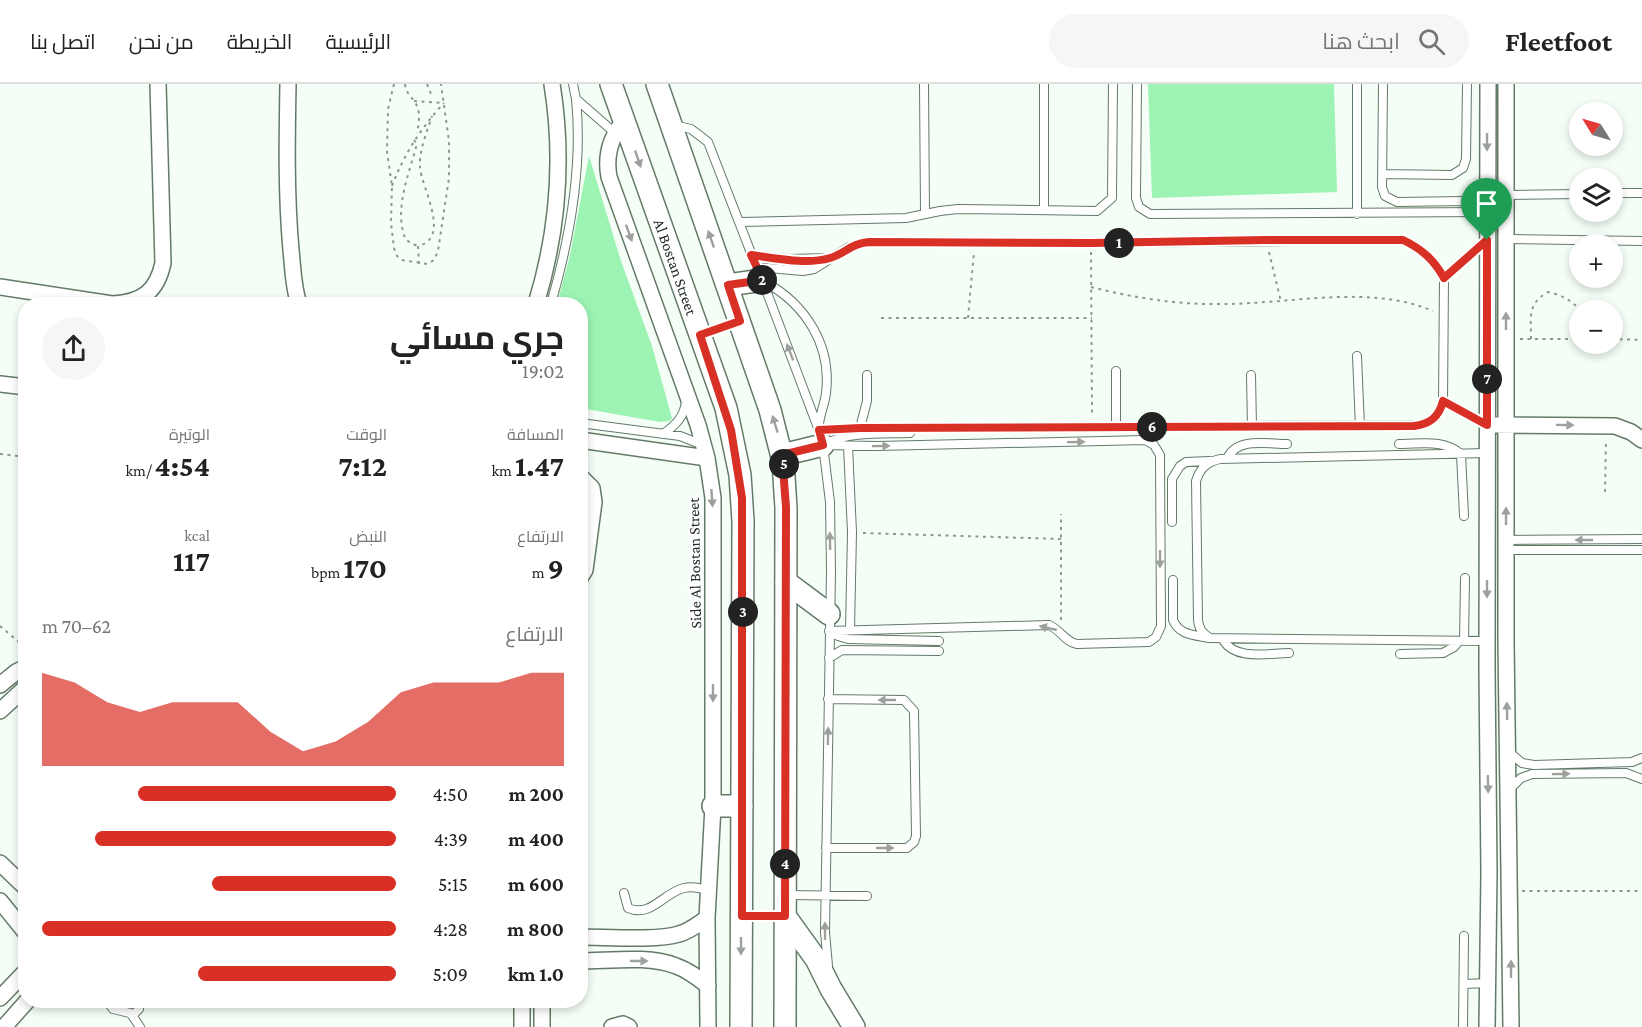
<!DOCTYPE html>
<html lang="ar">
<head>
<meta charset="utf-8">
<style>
  body { margin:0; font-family:"Crimson Pro",Cairo,serif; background:#f6f6f6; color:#222; direction:rtl; height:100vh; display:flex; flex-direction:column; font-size:22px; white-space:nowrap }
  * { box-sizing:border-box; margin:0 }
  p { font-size:20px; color:#767676 }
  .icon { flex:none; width:33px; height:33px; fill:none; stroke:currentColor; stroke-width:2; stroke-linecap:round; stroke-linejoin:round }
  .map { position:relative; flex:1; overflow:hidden; direction:ltr }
  .side { position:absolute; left:18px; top:213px; width:570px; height:711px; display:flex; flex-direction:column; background:#fff; border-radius:24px; box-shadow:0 3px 9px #0003; direction:rtl }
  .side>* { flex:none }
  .needle { width:39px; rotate:307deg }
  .fabs { position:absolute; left:1569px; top:18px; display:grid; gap:12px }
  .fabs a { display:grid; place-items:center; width:54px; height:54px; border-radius:50%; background:#fff; box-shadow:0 3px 9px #0003; font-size:30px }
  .pin { position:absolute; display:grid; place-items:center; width:51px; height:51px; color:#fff; margin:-62px -26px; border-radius:50% 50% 50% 0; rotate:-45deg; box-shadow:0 0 6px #0007 }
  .pin .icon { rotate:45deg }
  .km { position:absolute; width:30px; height:30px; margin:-15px; border-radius:50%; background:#222; color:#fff; font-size:16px; line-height:30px; text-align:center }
  .round { display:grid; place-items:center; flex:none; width:63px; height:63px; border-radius:32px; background:#f6f6f6 }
  .head { display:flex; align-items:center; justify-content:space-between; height:102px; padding:0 24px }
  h1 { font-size:33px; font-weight:700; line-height:45px }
  .stats { display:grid; grid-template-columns:repeat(3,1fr); gap:9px; height:102px; padding:6px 24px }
  .stats div { display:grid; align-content:center }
  .stats b { font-size:30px; font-weight:700 }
  .stats small { font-size:16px; font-weight:400 }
  .stats p { font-size:16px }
  .chart { height:168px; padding:12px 24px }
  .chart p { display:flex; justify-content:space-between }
  .chart svg { width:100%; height:108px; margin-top:6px; fill:#d93025; opacity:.7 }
  ul { padding:0 24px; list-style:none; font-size:20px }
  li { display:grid; grid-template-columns:96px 72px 1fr; align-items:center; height:45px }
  li i { height:15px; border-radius:8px; background:#d93025 }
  header { display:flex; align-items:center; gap:36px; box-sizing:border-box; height:84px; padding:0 30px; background:#fff; border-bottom:2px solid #e0e0e0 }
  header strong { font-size:28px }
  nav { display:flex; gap:33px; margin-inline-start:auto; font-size:21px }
  .search { width:420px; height:54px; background:#f6f6f6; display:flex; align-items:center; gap:15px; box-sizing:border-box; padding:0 21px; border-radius:33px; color:#767676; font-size:22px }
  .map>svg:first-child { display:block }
  .building { fill:#9df3b3 }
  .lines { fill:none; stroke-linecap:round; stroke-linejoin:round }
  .lane-casing { stroke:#647a68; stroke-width:10 }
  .street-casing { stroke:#647a68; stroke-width:18 }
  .secondary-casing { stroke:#647a68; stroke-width:24 }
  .path { stroke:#8d978f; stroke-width:2; stroke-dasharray:3 4.5; stroke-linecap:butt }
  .lane { stroke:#fff; stroke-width:8 }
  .street { stroke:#fff; stroke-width:15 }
  .secondary { stroke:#fff; stroke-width:21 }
  .oneway { fill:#9da19e }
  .route-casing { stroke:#fff; stroke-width:12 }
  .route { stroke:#d93025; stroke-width:8 }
  .labels { text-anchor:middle; stroke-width:5; stroke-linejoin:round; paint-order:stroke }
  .street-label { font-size:16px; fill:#252e27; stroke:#fff }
</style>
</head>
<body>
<header>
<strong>Fleetfoot</strong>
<div class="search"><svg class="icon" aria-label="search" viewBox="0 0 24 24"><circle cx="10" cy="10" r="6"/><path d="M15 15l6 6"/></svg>ابحث هنا</div>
<nav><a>الرئيسية</a><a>الخريطة</a><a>من نحن</a><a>اتصل بنا</a></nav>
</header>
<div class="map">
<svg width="1642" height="943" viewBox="0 0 1642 943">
  <rect width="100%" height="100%" fill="#f4fef6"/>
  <path class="building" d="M1148,0H1334L1337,108L1152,114Z
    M589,72L621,177L652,262L672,334L670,337L660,338L580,324V220H557L570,171Z"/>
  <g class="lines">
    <g class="lane-casing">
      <path id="lane" d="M573,0L576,15L615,49
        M924,0L925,129
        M1137,0L1136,114L1139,123L1150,130L1487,128
        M1357,0V130
        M1383,0L1382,103L1385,112L1397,118L1465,117L1470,121L1471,128
        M674,41L691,45L708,58L758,187
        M1382,90L1452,91L1463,84L1466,75L1467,0
        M1612,109H1642
        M1506,111L1580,110
        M1044,126V0
        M740,138L906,134L940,127L958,125L1097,127L1112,114L1113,0
        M1506,155L1642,157
        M751,171L786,175L830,174
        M757,183L803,187L814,185L849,163L869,158L1091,159L1403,156C1422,165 1434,176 1444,194L1443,317L1436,333L1422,341L860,344L819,346
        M1444,194L1486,157
        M763,198L820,349
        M765,198C805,220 832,261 826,309C825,319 820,330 819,340
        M551,220C570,154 583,84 576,15
        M1357,272L1360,343
        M1251,291L1252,343
        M1443,317L1487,341
        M580,339L680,352L703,361
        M1116,342V287
        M860,344L867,317V291
        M663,350C676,341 685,332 686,316
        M825,360C850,347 882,350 910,349
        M1399,360C1422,360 1443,355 1461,370L1464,432
        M823,361L830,418L831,488L825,848L828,882
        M824,361L877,362L1145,356L1154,361L1160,371L1161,542L1156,553L1149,558L1077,560C1065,558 1061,546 1049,541L829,547
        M848,362L852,448L850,546
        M1227,375C1236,353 1266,360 1287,360
        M1172,438V395L1180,382L1186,378L1209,377
        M1506,456L1642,455
        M1506,466H1642
        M1173,496V536C1179,551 1194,551 1209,554
        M829,547L838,552L848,555L939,557
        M1223,556C1236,577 1268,569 1289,569
        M1464,557L1465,494
        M1487,557L1210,554C1202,549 1199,545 1198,536L1196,397C1200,384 1207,378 1220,375L1487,369
        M1400,570L1443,569L1454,563L1459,557
        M829,574L842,566L939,567
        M1508,667L1522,679L1534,681L1632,678L1642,674
        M1509,706L1521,694L1532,690L1626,689L1642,695
        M826,764H907L914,758L916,752L914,627L904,616L828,615
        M624,809L628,824C651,834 663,809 684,804C692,802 701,804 708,806
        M787,811L867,812
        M1464,900L1488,899
        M111,916L110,921L113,925L134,930L139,925L136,916
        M131,930L140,943
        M1463,943L1464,852"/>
    </g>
    <g class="street-casing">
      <path id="street" d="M288,0C287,55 286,111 291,166C293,184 293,203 299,220
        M1506,0V558L1511,943
        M625,36C610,53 605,71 609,93L698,341L707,374L713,414V722L707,834L708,943
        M0,203L112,220
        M113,220C143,218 157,207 163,179L158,0
        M536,220C558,148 564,75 552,0
        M0,300L26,303
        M1496,341L1615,342L1631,348L1642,356
        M580,356L707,374
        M580,392L592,404L594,418L585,486L580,494
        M0,601L16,588L26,583
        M0,627L26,603
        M0,779L26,804
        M0,817L26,849
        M580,853C607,853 656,857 679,850C690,847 698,840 707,834
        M580,877C609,877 649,871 676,882C688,886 698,894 708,902
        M0,914L26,887
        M522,916V943
        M4,943L28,916
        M542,943V916
        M612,943L623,940L629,943
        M1487,943L1489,789L1487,585L1488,0"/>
    </g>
    <g class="secondary-casing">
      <g id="secondary">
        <path id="s1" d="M611,0L726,324L740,391L743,437L741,943"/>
        <path d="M657,0L770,326L783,377L786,424L785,943"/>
        <path d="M728,201L763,196"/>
        <path d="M782,371L823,361"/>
        <path d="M786,498L829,530"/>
        <path d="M713,722H742"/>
        <path d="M785,832L816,875L831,905L854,943"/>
      </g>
    </g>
    <path class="path" d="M394,0L388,25L387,68L392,102L391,139L394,164L397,172L402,176L427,180L434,176L438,167L449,94V57L441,0
      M405,0C406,9 410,11 415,18C421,28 419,38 417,49
      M427,0L431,10
      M414,17L444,19
      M414,56L417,60C409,90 393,127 406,156L417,162
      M392,102C404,70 421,44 444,19
      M1091,168L1092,333
      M1269,168L1281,218
      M419,180L418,162C452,154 421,103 420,83C419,66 427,48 432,32
      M1091,203C1135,214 1178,221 1223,220C1290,220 1370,200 1433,227
      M881,234H1092
      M968,234L974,168
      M1520,255H1580
      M1531,255C1531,233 1527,220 1548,208C1562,211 1571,216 1580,226
      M1612,255L1642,256
      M0,370L26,373
      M1605,408L1606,357
      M863,449L1061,455
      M1061,536V430
      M0,542L26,564
      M1522,807H1642"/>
    <use href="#lane" class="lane"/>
    <use href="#street" class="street"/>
    <use href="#secondary" class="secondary"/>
  </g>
  <defs><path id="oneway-solid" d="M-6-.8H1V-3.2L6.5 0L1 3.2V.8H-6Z" transform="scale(1.5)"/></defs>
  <g class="oneway">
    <use href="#oneway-solid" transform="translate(1487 58) rotate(90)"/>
    <use href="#oneway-solid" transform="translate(638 75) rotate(71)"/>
    <use href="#oneway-solid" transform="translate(629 149) rotate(70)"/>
    <use href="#oneway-solid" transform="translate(711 155) rotate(-109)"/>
    <use href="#oneway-solid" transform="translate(1506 237) rotate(-90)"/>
    <use href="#oneway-solid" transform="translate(790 268) rotate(-111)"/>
    <use href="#oneway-solid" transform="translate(775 340) rotate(-107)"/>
    <use href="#oneway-solid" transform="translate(1565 341) rotate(1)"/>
    <use href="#oneway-solid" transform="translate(1076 358) rotate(-1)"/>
    <use href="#oneway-solid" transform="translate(881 362) rotate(-1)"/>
    <use href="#oneway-solid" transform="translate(712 414) rotate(86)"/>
    <use href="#oneway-solid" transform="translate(1506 432) rotate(-90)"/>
    <use href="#oneway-solid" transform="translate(1584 456) rotate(180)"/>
    <use href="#oneway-solid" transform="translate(830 457) rotate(-91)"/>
    <use href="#oneway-solid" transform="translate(1160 475) rotate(90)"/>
    <use href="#oneway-solid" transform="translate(1487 505) rotate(90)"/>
    <use href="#oneway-solid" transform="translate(1048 544) rotate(-167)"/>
    <use href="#oneway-solid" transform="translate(713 609) rotate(90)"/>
    <use href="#oneway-solid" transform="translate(887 616) rotate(-180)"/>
    <use href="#oneway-solid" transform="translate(1507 627) rotate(-91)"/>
    <use href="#oneway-solid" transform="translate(828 652) rotate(-89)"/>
    <use href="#oneway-solid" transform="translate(1561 690) rotate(-1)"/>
    <use href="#oneway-solid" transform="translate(1488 700) rotate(89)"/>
    <use href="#oneway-solid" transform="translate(885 764)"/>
    <use href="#oneway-solid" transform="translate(825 847) rotate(-90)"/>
    <use href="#oneway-solid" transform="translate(741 862) rotate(90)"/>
    <use href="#oneway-solid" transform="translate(639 877)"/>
    <use href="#oneway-solid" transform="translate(1511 885) rotate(-90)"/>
  </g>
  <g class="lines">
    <g class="route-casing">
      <path id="route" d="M1266,156H1403C1422,165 1434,176 1444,194L1487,156V341L1443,317C1439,333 1430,340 1414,342L860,344L819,346L823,361L782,371L786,423L785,832H742V414L731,346L700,251L740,237L728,201L763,196L751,171C775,174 806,181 830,174C846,169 850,160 869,158L1091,159Z"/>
    </g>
    <use href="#route" class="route"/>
  </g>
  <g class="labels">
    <g class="street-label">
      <text dy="6" stroke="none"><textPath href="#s1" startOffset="194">Al Bostan Street</textPath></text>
      <text transform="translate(694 479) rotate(-91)" y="6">Side Al Bostan Street</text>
    </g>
  </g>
</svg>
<div class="fabs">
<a><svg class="needle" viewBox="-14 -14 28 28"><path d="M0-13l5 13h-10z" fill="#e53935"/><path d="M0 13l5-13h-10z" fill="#767676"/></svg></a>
<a><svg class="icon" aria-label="layers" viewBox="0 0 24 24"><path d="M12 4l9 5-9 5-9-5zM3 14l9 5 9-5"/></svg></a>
<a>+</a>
<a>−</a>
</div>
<div class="pin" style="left:1487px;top:156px;background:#1e9e55"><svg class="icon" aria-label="arrive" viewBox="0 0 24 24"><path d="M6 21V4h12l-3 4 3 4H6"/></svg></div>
<b class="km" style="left:1119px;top:159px">1</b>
<b class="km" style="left:762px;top:196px">2</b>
<b class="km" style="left:743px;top:528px">3</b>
<b class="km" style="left:785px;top:780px">4</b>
<b class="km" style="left:784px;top:380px">5</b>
<b class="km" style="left:1152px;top:343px">6</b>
<b class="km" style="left:1487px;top:295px">7</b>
<section class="side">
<div class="head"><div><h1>جري مسائي</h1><p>19:02</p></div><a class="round"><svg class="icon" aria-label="share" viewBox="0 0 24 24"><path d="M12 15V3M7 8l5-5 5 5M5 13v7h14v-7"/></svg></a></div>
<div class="stats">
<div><p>المسافة</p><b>1.47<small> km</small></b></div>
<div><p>الوقت</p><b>7:12</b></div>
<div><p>الوتيرة</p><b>4:54<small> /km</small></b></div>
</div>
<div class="stats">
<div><p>الارتفاع</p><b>9<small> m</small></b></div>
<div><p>النبض</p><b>170<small> bpm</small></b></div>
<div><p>kcal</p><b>117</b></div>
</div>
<div class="chart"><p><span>الارتفاع</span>62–70 m</p>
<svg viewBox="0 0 160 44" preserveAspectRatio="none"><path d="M0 44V6L10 10L20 18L30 22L40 18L50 18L60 18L70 30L80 38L90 34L100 26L110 14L120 10L130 10L140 10L150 6L160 6V44z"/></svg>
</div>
<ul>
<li><b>200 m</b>4:50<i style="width:73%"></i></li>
<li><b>400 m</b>4:39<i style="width:85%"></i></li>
<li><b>600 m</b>5:15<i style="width:52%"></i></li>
<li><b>800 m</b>4:28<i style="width:100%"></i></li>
<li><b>1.0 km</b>5:09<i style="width:56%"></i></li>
</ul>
</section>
</div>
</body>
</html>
